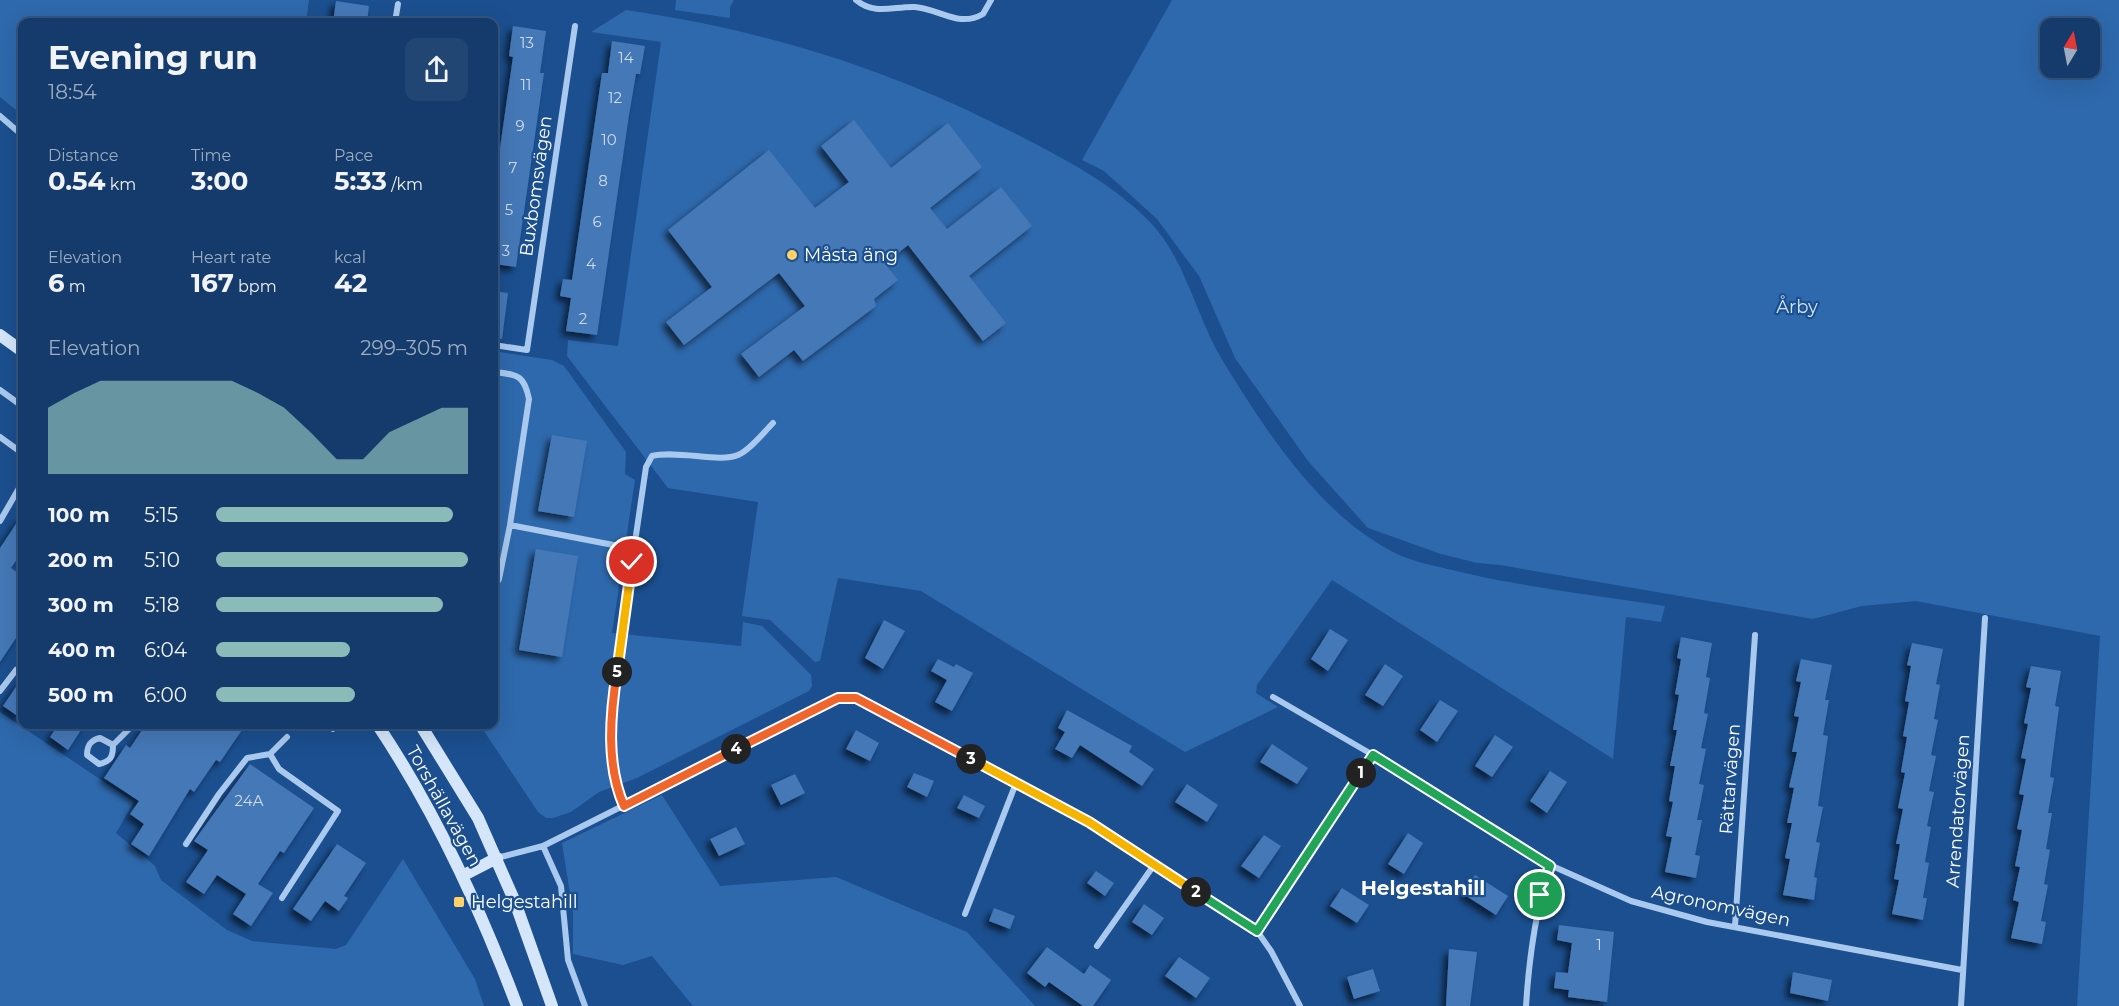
<!DOCTYPE html>
<html lang="en">
<head>
<meta charset="utf-8">
<style>
  body { margin:0; font-family:Montserrat,sans-serif; background:#214673; color:#f1f3f6; height:100vh; display:flex; flex-direction:column; font-size:22px; white-space:nowrap }
  * { box-sizing:border-box; margin:0 }
  p { font-size:20px; color:#9dadc1 }
  .icon { flex:none; width:33px; height:33px; fill:none; stroke:currentColor; stroke-width:2; stroke-linecap:round; stroke-linejoin:round }
  .map { position:relative; flex:1; overflow:hidden }
  .side { position:absolute; left:18px; top:18px; width:480px; height:711px; display:flex; flex-direction:column; background:#143b6b; border-radius:12px; box-shadow:0 6px 24px #0002,0 0 0 2px #33557e }
  .side>* { flex:none }
  .needle { width:39px; rotate:10deg }
  .controls { position:absolute; left:2040px; top:18px; display:grid; gap:12px }
  .controls a { display:grid; place-items:center; width:60px; height:60px; border-radius:12px; background:#143b6b; box-shadow:0 6px 24px #0002,0 0 0 2px #33557e; font-size:30px }
  .pin { position:absolute; display:grid; place-items:center; width:51px; height:51px; color:#fff; margin:-26px; border:3px solid #fff; border-radius:50%; box-shadow:0 2px 6px #0007 }
  .km { position:absolute; width:30px; height:30px; margin:-15px; border-radius:50%; background:#222; color:#fff; font-size:16px; line-height:30px; text-align:center }
  .round { display:grid; place-items:center; flex:none; width:63px; height:63px; border-radius:12px; background:#214673 }
  .headline { display:flex; align-items:center; justify-content:space-between; height:102px; padding:0 30px }
  h1 { font-size:33px; font-weight:700; line-height:45px }
  .figures { display:grid; grid-template-columns:repeat(3,1fr); gap:9px; height:102px; padding:6px 30px }
  .figures div { display:grid; align-content:center }
  .figures b { font-size:26px; font-weight:700 }
  .figures small { font-size:16px; font-weight:400 }
  .figures p { font-size:16px }
  .chart { height:168px; padding:12px 30px }
  .chart p { display:flex; justify-content:space-between }
  .chart svg { width:100%; height:108px; margin-top:6px; fill:#8bbbb9; opacity:.7 }
  ul { padding:0 30px; list-style:none; font-size:20px }
  li { display:grid; grid-template-columns:96px 72px 1fr; align-items:center; height:45px }
  li i { height:15px; border-radius:8px; background:#8bbbb9 }
  .map>svg:first-child { display:block }
  .green { fill:#2e69ad; fill-rule:evenodd }
  .building { fill:#4478b7; filter:url(#shadow) }
  .lines { fill:none; stroke-linecap:round; stroke-linejoin:round }
  .street { stroke:#a9c9ee; stroke-width:6 }
  .secondary { stroke:#d6e6fa; stroke-width:12 }
  .split-1-casing { stroke:#fff; stroke-width:12 }
  .split-2-casing { stroke:#fff; stroke-width:12 }
  .split-3-casing { stroke:#fff; stroke-width:12 }
  .split-4-casing { stroke:#fff; stroke-width:12 }
  .split-5-casing { stroke:#fff; stroke-width:12 }
  .split-6-casing { stroke:#fff; stroke-width:12 }
  .split-1 { stroke:#22a559; stroke-width:8 }
  .split-2 { stroke:#22a559; stroke-width:8 }
  .split-3 { stroke:#f5b400; stroke-width:8 }
  .split-4 { stroke:#f0652b; stroke-width:8 }
  .split-5 { stroke:#f0652b; stroke-width:8 }
  .split-6 { stroke:#f5b400; stroke-width:8 }
  .poi-dot { fill:#ffd166; stroke:#1b4f8f; stroke-width:2 }
  .labels { text-anchor:middle; stroke-width:4.5; stroke-linejoin:round; paint-order:stroke }
  .number-label { font-size:15px; fill:#d0dded }
  .street-label { font-size:18px; fill:#fff; stroke:#1b4f8f }
  .poi-label { font-size:18px; fill:#fff; stroke:#1b4f8f; text-anchor:start }
  .park-label { font-size:18px; fill:#cfe3fa; stroke:#1b4f8f }
  .neighbourhood-label { font-size:20px; font-weight:bold; fill:#fff; stroke:#1b4f8f }
</style>
</head>
<body>
<div class="map">
<svg width="2119" height="1006" viewBox="0 0 2119 1006">
  <defs>
    <filter id="shadow"><feDropShadow dx="-4.5" dy="4.5" stdDeviation="3" flood-color="#0009"/></filter>
  </defs>
  <rect width="100%" height="100%" fill="#1b4f8f"/>
  <path class="green" d="M0,0H309L306,22H22V115L0,97Z
    M676,0H734L730,7V18L675,10Z
    M1172,0H2119V1006H2077L2100,636L1916,601L1862,606L1813,619L1500,565L1477,563L1441,554L1368,528L1308,461L1235,358L1199,276L1157,219L1104,171L1082,160ZM2050,28H2090V68H2050Z
    M626,10C769,31 890,69 1018,135C1065,159 1113,184 1150,222C1187,261 1196,318 1224,363C1267,432 1317,511 1391,551C1409,561 1432,565 1452,570C1521,587 1594,595 1665,606L1661,622L1626,617L1613,759L1332,580L1257,685L1256,693L1278,707L1185,752L921,591L838,578L820,661L815,662L770,620L742,616L758,502L668,488L567,356L568,340L618,346L661,42L591,32Z
    M494,351L552,360L564,366L626,452L625,474L635,480L612,633L741,646L743,622L762,626L811,675L812,686L809,691L637,778L599,792L571,812L553,818H546L538,812L480,725L494,724Z
    M0,712L134,802L116,833L155,866L161,880L227,930L252,941L336,949L346,945L403,859L475,979L484,1006H0Z
    M662,795L720,886L836,877L967,932L1035,1006H693L652,956L623,965L573,954V913L562,843Z"/>
  <path class="building" d="M336,1L369,6L367,22H333Z
    M513,26L546,31L540,73H544L516,267L494,264V190L513,57L509,56Z
    M612,41L645,46L640,74H636L629,115L597,335L566,331L571,298L560,296L563,279L572,280L602,73H608Z
    M854,120L891,168L948,123L982,167L930,208L947,229L1001,187L1032,226L969,276L1006,323L983,341L908,245L885,264L898,280L874,299L876,306L803,361L794,350L759,377L741,354L805,306L779,273L684,345L666,322L712,287L668,230L769,150L815,208L849,182L821,146Z
    M494,291L508,293L502,339L494,338Z
    M552,435L587,441L574,517L538,511Z
    M22,515V552L11,568L22,576V629L0,662V548Z
    M536,549L578,556L562,657L519,650Z
    M884,620L905,631L883,669L865,658Z
    M1330,629L1348,640L1328,671L1311,659Z
    M1681,637L1712,643L1706,677L1710,678L1704,713L1708,714L1701,748L1706,749L1699,784L1704,785L1697,820H1702L1695,855L1700,856L1696,878L1665,872L1672,837L1666,836L1673,802L1669,801L1675,766H1670L1677,730H1673L1679,695L1675,694L1681,659L1677,658Z
    M1912,643L1943,649L1936,684L1940,685L1934,719L1938,720L1931,755L1936,756L1929,791L1934,792L1927,826L1931,827L1925,862L1929,863L1923,898H1927L1923,920L1892,914L1899,880L1894,879L1900,844H1896L1903,809L1898,808L1905,773L1901,772L1907,737L1903,736L1909,702L1905,701L1911,666L1907,665Z
    M938,659L954,667L956,664L973,673L952,711L935,702L947,680L931,671Z
    M1801,659L1832,665L1825,700H1829L1823,735L1828,736L1818,806L1823,807L1816,842L1820,843L1814,877L1817,878L1814,900L1783,895L1790,859L1785,858L1792,823H1787L1794,788L1789,787L1797,752H1792L1799,717L1794,716L1801,682L1796,681Z
    M1385,664L1403,676L1383,706L1365,695Z
    M2031,666L2061,671L2055,706L2059,707L2050,777L2054,778L2048,813H2052L2046,849L2050,850L2044,884L2048,885L2041,921L2046,922L2042,944L2011,938L2019,902L2013,900L2020,867L2015,866L2022,830L2017,829L2024,795L2019,794L2026,759L2021,758L2028,724L2024,723L2031,688L2026,687Z
    M22,678V719L3,706Z
    M1440,700L1458,711L1437,742L1420,730Z
    M1067,710L1132,746L1129,752L1154,769L1142,786L1080,745L1072,758L1055,749L1065,732L1058,728Z
    M59,724H85L68,750L50,737Z
    M146,724H234L242,730L220,762L216,760L194,792L190,789L149,856L131,844L144,824L130,814L139,801L104,778L126,745L130,748Z
    M856,730L879,743L870,761L846,749Z
    M1495,735L1513,747L1492,777L1475,766Z
    M1272,744L1308,768L1297,784L1260,762Z
    M250,764L314,808L284,853L280,851L258,884L273,893L251,926L233,914L246,894L217,875L204,894L186,882L208,850L194,841Z
    M1550,771L1567,782L1547,813L1530,801Z
    M914,773L934,781L927,797L907,787Z
    M795,774L805,793L781,805L771,785Z
    M1187,784L1218,805L1207,822L1175,802Z
    M964,795L985,806L979,818L957,808Z
    M736,827L745,844L719,856L710,839Z
    M1408,833L1423,843L1404,874L1388,864Z
    M1264,835L1281,846L1259,878L1241,866Z
    M337,844L366,863L344,896L348,898L339,911L325,901L311,921L293,909Z
    M1096,871L1114,883L1105,896L1087,883Z
    M1475,875L1508,896L1496,915L1463,894Z
    M1342,888L1369,905L1357,923L1330,906Z
    M1144,904L1164,918L1152,935L1132,922Z
    M994,908L1015,916L1010,929L989,921Z
    M1559,925L1614,932L1607,1002L1568,997L1569,990L1554,988L1556,972L1568,973L1572,943L1557,940Z
    M1047,947L1084,974L1090,965L1111,980L1093,1006H1083L1049,982L1045,987L1027,973Z
    M1449,949L1477,952L1470,1006H1446Z
    M1179,957L1210,978L1196,998L1165,976Z
    M1373,969L1380,991L1354,999L1347,977Z
    M1793,972L1832,980L1828,1001L1790,993Z"/>
  <g class="lines">
    <path class="street" d="M856,0C875,16 894,6 915,7C940,9 959,28 983,14L991,0
      M395,22L398,4
      M0,116L22,135
      M494,345L527,350L575,26
      M494,372C517,375 524,374 529,399L510,525L499,579L494,588
      M0,390L22,406
      M0,437L22,453
      M0,521L22,483
      M510,525L634,549
      M0,691L16,670L22,666
      M1273,697L1373,755L1550,865L1631,901L1707,922L1962,970
      M329,724L333,729
      M113,745L100,738C91,740 87,745 87,755L99,764C111,761 113,757 113,745L134,724
      M270,754L279,769L338,811L282,898
      M270,754L287,737
      M624,806C598,748 616,677 624,617C631,567 639,517 646,467L652,456C678,450 720,463 738,455C750,450 763,433 773,423
      M186,844L219,794L247,758L270,754
      M543,846L561,886L568,960L585,1006
      M497,858L543,846L838,698H856L1089,822L1257,931L1271,951L1300,1006
      M965,914L1016,783
      M1735,926L1755,635
      M1257,931L1373,755
      M1097,946L1154,865
      M1526,1006C1529,958 1535,912 1550,865
      M1961,1006L1985,618"/>
    <path class="secondary" d="M0,335L22,351
      M377,724C436,812 480,908 517,1006
      M420,724L478,818L515,902L552,1006
      M462,876L497,858"/>
  </g>
  <g class="lines">
    <g class="split-1-casing">
      <path id="split-1" d="M1361,773L1373,755L1550,866L1540,895"/>
    </g>
    <g class="split-2-casing">
      <path id="split-2" d="M1196,892L1257,931L1361,773"/>
    </g>
    <g class="split-3-casing">
      <path id="split-3" d="M971,759L1089,822L1196,892"/>
    </g>
    <g class="split-4-casing">
      <path id="split-4" d="M736,749L838,698H856L971,759"/>
    </g>
    <g class="split-5-casing">
      <path id="split-5" d="M617,672C610,716 606,765 624,806L736,749"/>
    </g>
    <g class="split-6-casing">
      <path id="split-6" d="M617,672L632,562"/>
    </g>
    <use href="#split-1" class="split-1"/>
    <use href="#split-2" class="split-2"/>
    <use href="#split-3" class="split-3"/>
    <use href="#split-4" class="split-4"/>
    <use href="#split-5" class="split-5"/>
    <use href="#split-6" class="split-6"/>
  </g>
  <g class="poi-dot">
    <circle cx="792" cy="255" r="6"/>
    <rect x="453" y="896" width="12" height="12" rx="3"/>
  </g>
  <g class="labels">
    <g class="number-label">
      <text x="527" y="48">13</text>
      <text x="626" y="63">14</text>
      <text x="526" y="90">11</text>
      <text x="615" y="103">12</text>
      <text x="520" y="131">9</text>
      <text x="609" y="145">10</text>
      <text x="513" y="173">7</text>
      <text x="603" y="186">8</text>
      <text x="509" y="215">5</text>
      <text x="597" y="227">6</text>
      <text x="506" y="256">3</text>
      <text x="591" y="269">4</text>
      <text x="583" y="324">2</text>
      <text x="249" y="806">24A</text>
      <text x="1599" y="950">1</text>
    </g>
    <g class="street-label">
      <text transform="translate(536 186) rotate(-82)" y="6">Buxbomsvägen</text>
      <text transform="translate(1730 779) rotate(-86)" y="6">Rättarvägen</text>
      <text transform="translate(444 806) rotate(61)" y="6">Torshällavägen</text>
      <text transform="translate(1958 811) rotate(-86)" y="6">Arrendatorvägen</text>
      <text transform="translate(1721 906) rotate(12)" y="6">Agronomvägen</text>
    </g>
    <g class="poi-label">
      <text x="804" y="261">Måsta äng</text>
      <text x="471" y="908">Helgestahill</text>
    </g>
    <g class="park-label">
      <text x="1797" y="313">Årby</text>
    </g>
    <g class="neighbourhood-label">
      <text x="1423" y="895">Helgestahill</text>
    </g>
  </g>
</svg>
<div class="controls">
<a><svg class="needle" viewBox="-14 -14 28 28"><path d="M0-13l5 13h-10z" fill="#e53935"/><path d="M0 13l5-13h-10z" fill="#9dadc1"/></svg></a>
</div>
<div class="pin" style="left:1540px;top:895px;background:#1e9e55"><svg class="icon" aria-label="arrive" viewBox="0 0 24 24"><path d="M6 21V4h12l-3 4 3 4H6"/></svg></div>
<div class="pin" style="left:632px;top:562px;background:#d93025"><svg class="icon" aria-label="check" viewBox="0 0 24 24"><path d="M5 12l5 5 9-10"/></svg></div>
<b class="km" style="left:1361px;top:773px">1</b>
<b class="km" style="left:1196px;top:892px">2</b>
<b class="km" style="left:971px;top:759px">3</b>
<b class="km" style="left:736px;top:749px">4</b>
<b class="km" style="left:617px;top:672px">5</b>
<section class="side">
<div class="headline"><div><h1>Evening run</h1><p>18:54</p></div><a class="round"><svg class="icon" aria-label="share" viewBox="0 0 24 24"><path d="M12 15V3M7 8l5-5 5 5M5 13v7h14v-7"/></svg></a></div>
<div class="figures">
<div><p>Distance</p><b>0.54<small> km</small></b></div>
<div><p>Time</p><b>3:00</b></div>
<div><p>Pace</p><b>5:33<small> /km</small></b></div>
</div>
<div class="figures">
<div><p>Elevation</p><b>6<small> m</small></b></div>
<div><p>Heart rate</p><b>167<small> bpm</small></b></div>
<div><p>kcal</p><b>42</b></div>
</div>
<div class="chart"><p><span>Elevation</span>299–305 m</p>
<svg viewBox="0 0 160 44" preserveAspectRatio="none"><path d="M0 44V17L10 11L20 6L30 6L40 6L50 6L60 6L70 6L80 11L90 17L100 27L110 38L120 38L130 27L140 22L150 17L160 17V44z"/></svg>
</div>
<ul>
<li><b>100 m</b>5:15<i style="width:94%"></i></li>
<li><b>200 m</b>5:10<i style="width:100%"></i></li>
<li><b>300 m</b>5:18<i style="width:90%"></i></li>
<li><b>400 m</b>6:04<i style="width:53%"></i></li>
<li><b>500 m</b>6:00<i style="width:55%"></i></li>
</ul>
</section>
</div>
</body>
</html>
